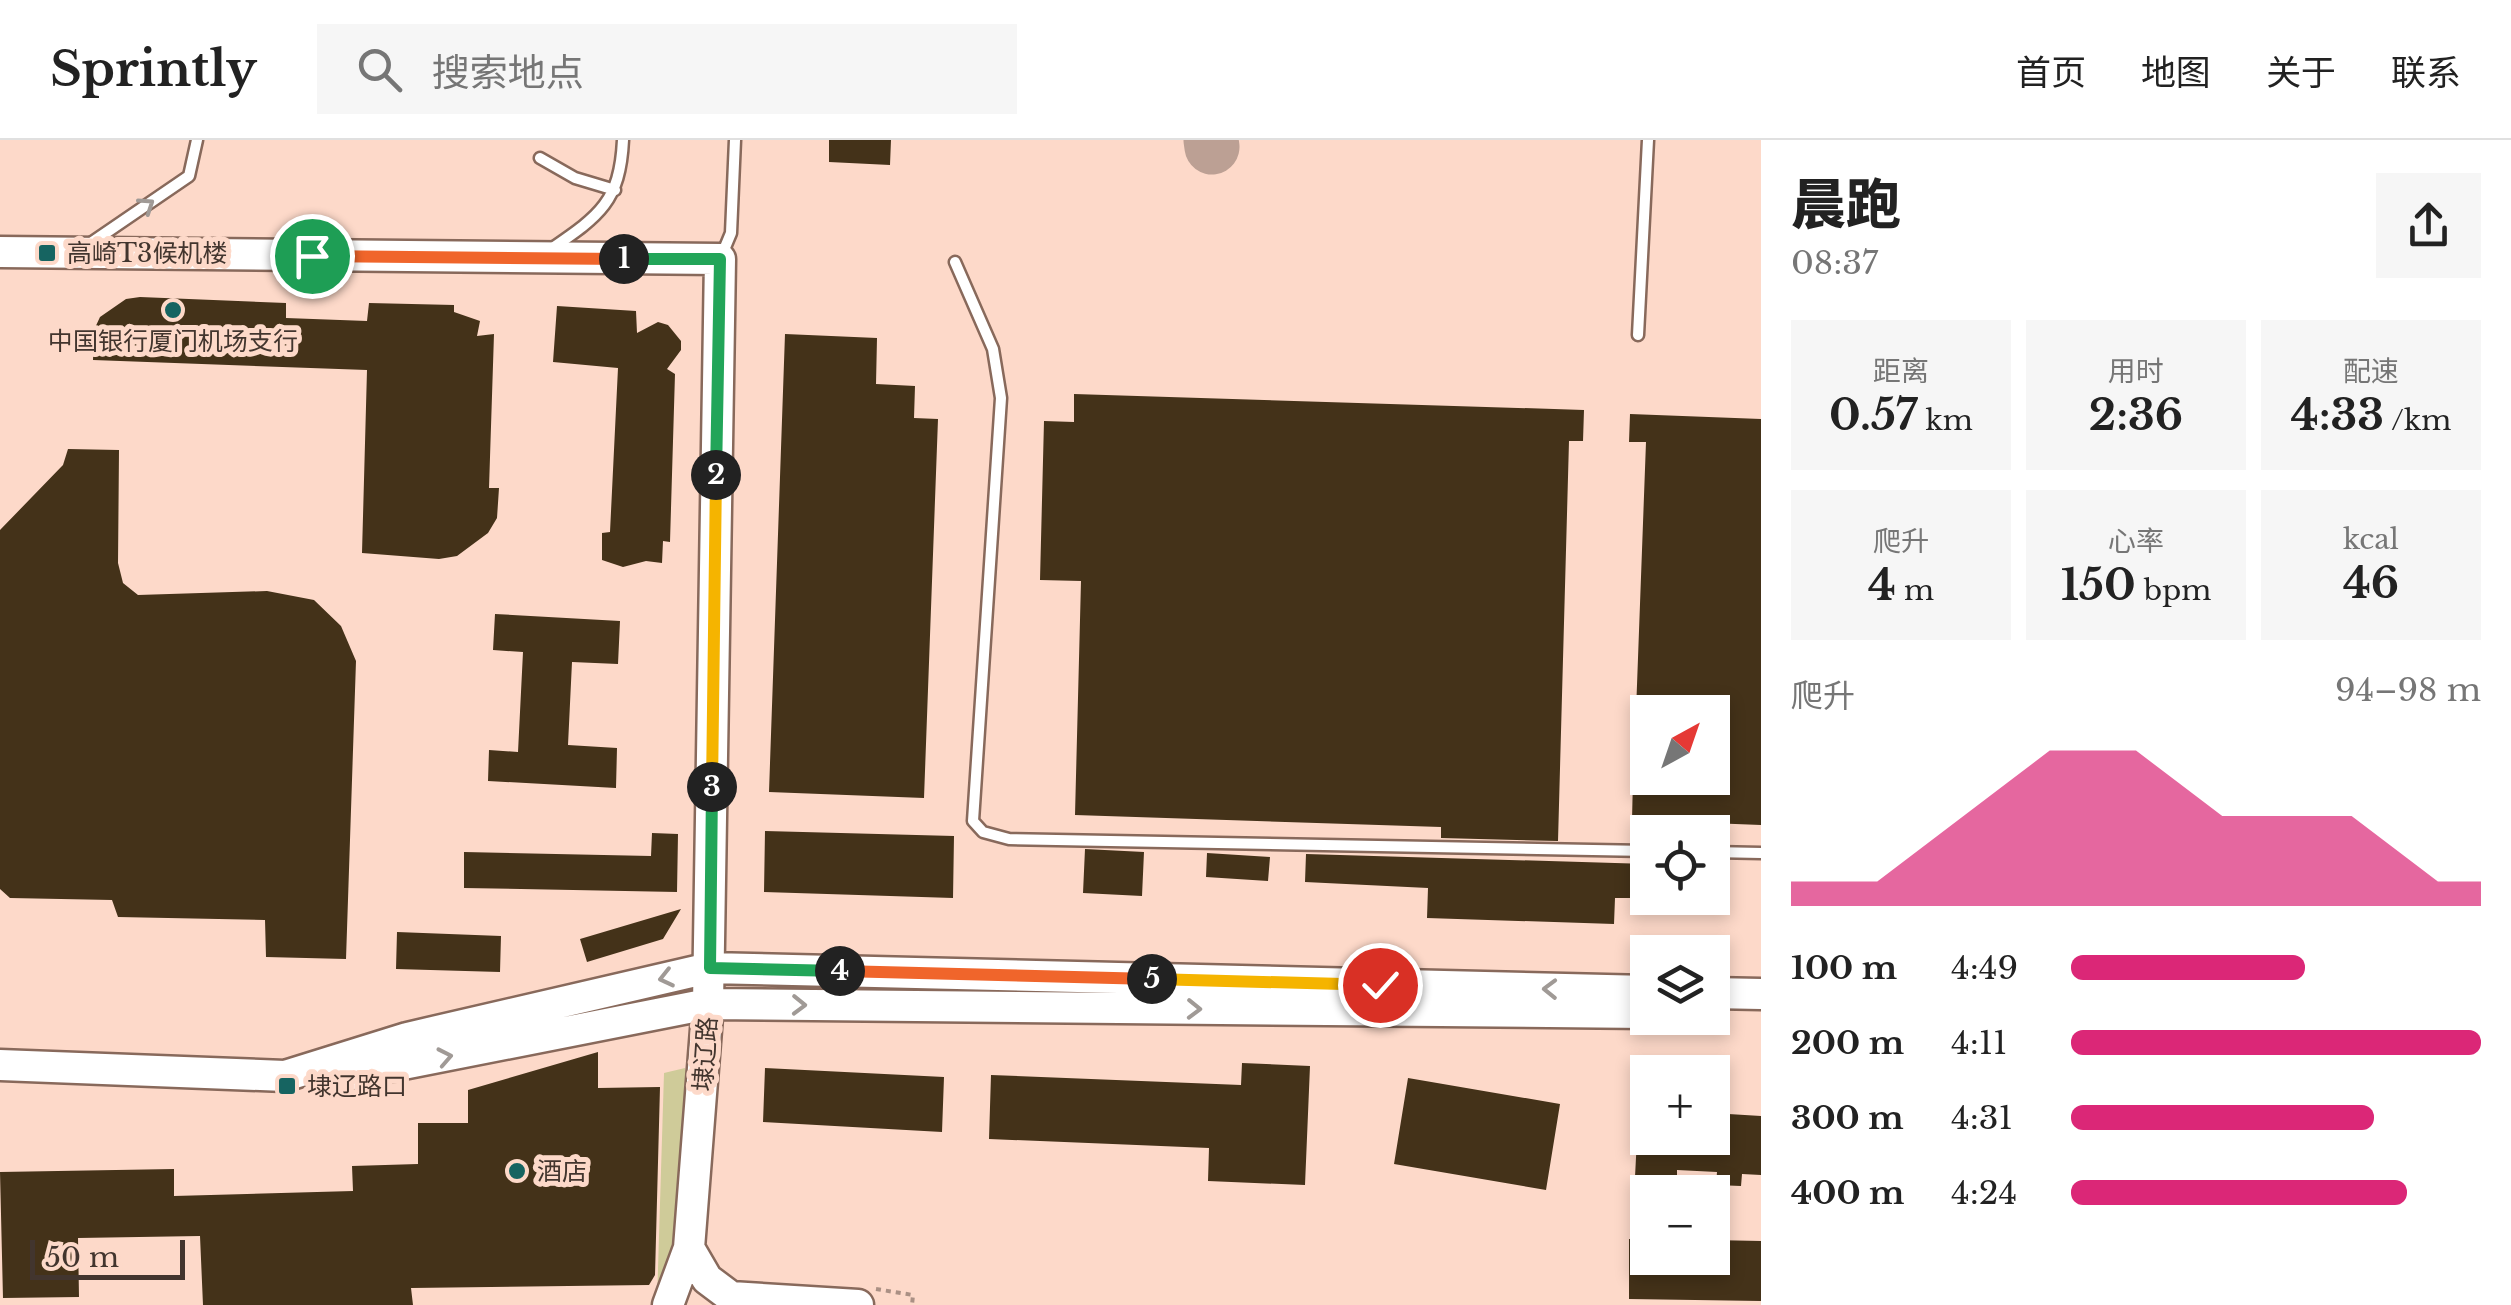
<!DOCTYPE html>
<html lang="zh">
<head>
<meta charset="utf-8">
<style>
  body { margin:0; font-family:"Libre Baskerville","Noto Sans SC",serif; background:#f6f6f6; color:#222; height:100vh; display:flex; flex-direction:column; font-size:38px; white-space:nowrap }
  * { box-sizing:border-box; margin:0 }
  p { font-size:32px; color:#767676 }
  .icon { flex:none; width:55px; height:55px; fill:none; stroke:currentColor; stroke-width:2; stroke-linecap:round; stroke-linejoin:round }
  .map { position:relative; flex:1; overflow:hidden }
  .side { display:flex; flex-direction:column; background:#fff; width:750px }
  .side>* { flex:none }
  .needle { width:65px; rotate:40deg }
  .tools { position:absolute; left:1630px; top:555px; display:grid; gap:20px }
  .tools a { display:grid; place-items:center; width:100px; height:100px; border-radius:0px; background:#fff; box-shadow:0 5px 15px #0003; font-size:50px }
  .scale { position:absolute; left:30px; bottom:25px; width:155px; box-sizing:border-box; padding-left:10px; border:5px solid #42352e; border-top:0; font-size:28px; line-height:35px; white-space:nowrap; color:#42352e; -webkit-text-stroke:8px #fdd9c9; paint-order:stroke }
  .pin { position:absolute; display:grid; place-items:center; width:85px; height:85px; color:#fff; margin:-42px; border:5px solid #fff; border-radius:50%; box-shadow:0 2px 10px #0007 }
  .km { position:absolute; width:50px; height:50px; margin:-25px; border-radius:50%; background:#222; color:#fff; font-size:28px; line-height:50px; text-align:center }
  .round { display:grid; place-items:center; flex:none; width:105px; height:105px; border-radius:0px; background:#f6f6f6 }
  .headline { display:flex; align-items:center; justify-content:space-between; height:170px; padding:0 30px }
  h1 { font-size:55px; font-weight:800; line-height:75px }
  .figures { display:grid; grid-template-columns:repeat(3,1fr); gap:15px; height:170px; padding:10px 30px }
  .figures div { display:grid; align-content:center; border-radius:0px; background:#f6f6f6; text-align:center }
  .figures b { font-size:42px; font-weight:800 }
  .figures small { font-size:28px; font-weight:400 }
  .figures p { font-size:28px }
  .chart { height:280px; padding:20px 30px }
  .chart p { display:flex; justify-content:space-between }
  .chart svg { width:100%; height:180px; margin-top:10px; fill:#db2777; opacity:.7 }
  ul { padding:0 30px; list-style:none; font-size:32px }
  li { display:grid; grid-template-columns:160px 120px 1fr; align-items:center; height:75px }
  li i { height:25px; border-radius:12px; background:#db2777 }
  header { display:flex; align-items:center; gap:60px; box-sizing:border-box; height:140px; padding:0 50px; background:#fff; border-bottom:2px solid #e0e0e0 }
  header strong { font-size:48px }
  nav { display:flex; gap:55px; margin-inline-start:auto; font-size:35px }
  .search { width:700px; height:90px; background:#f6f6f6; display:flex; align-items:center; gap:25px; box-sizing:border-box; padding:0 35px; border-radius:0px; color:#767676; font-size:38px }
  main { display:flex; flex:1; min-height:0 }
  .map>svg:first-child { display:block }
  .green { fill:#cfcb99 }
  .lines { fill:none; stroke-linecap:round; stroke-linejoin:round }
  .taxiway { stroke:#bca094; stroke-width:55 }
  .building { fill:#443219 }
  .service-casing { stroke:#88695b; stroke-width:15 }
  .secondary-casing { stroke:#88695b; stroke-width:35 }
  .path { stroke:#aa9084; stroke-width:4; stroke-dasharray:5 5; stroke-linecap:butt }
  .service { stroke:#fff; stroke-width:10 }
  .secondary { stroke:#fff; stroke-width:30 }
  .oneway { stroke:#a09a96 }
  .split-1-casing { stroke:#fff; stroke-width:20 }
  .split-2-casing { stroke:#fff; stroke-width:20 }
  .split-3-casing { stroke:#fff; stroke-width:20 }
  .split-4-casing { stroke:#fff; stroke-width:20 }
  .split-5-casing { stroke:#fff; stroke-width:20 }
  .split-6-casing { stroke:#fff; stroke-width:20 }
  .split-1 { stroke:#f0652b; stroke-width:12 }
  .split-2 { stroke:#22a559; stroke-width:12 }
  .split-3 { stroke:#f5b400; stroke-width:12 }
  .split-4 { stroke:#22a559; stroke-width:12 }
  .split-5 { stroke:#f0652b; stroke-width:12 }
  .split-6 { stroke:#f5b400; stroke-width:12 }
  .poi-dot { fill:#166461; stroke:#fdd9c9; stroke-width:4 }
  .labels { text-anchor:middle; stroke-width:10; stroke-linejoin:round; paint-order:stroke }
  .poi-label { font-size:25px; fill:#42352e; stroke:#fdd9c9; text-anchor:start }
  .street-label { font-size:25px; fill:#42352e; stroke:#fdd9c9 }
</style>
</head>
<body>
<header>
<strong>Sprintly</strong>
<div class="search"><svg class="icon" aria-label="search" viewBox="0 0 24 24"><circle cx="10" cy="10" r="6"/><path d="M15 15l6 6"/></svg>搜索地点</div>
<nav><a>首页</a><a>地图</a><a>关于</a><a>联系</a></nav>
</header>
<main>
<div class="map">
<svg width="1761" height="1165" viewBox="0 0 1761 1165">
  <rect width="100%" height="100%" fill="#fdd9c9"/>
  <path class="green" d="M685,928L688,941L678,1115L657,1162L664,933Z"/>
  <g class="lines">
    <path class="taxiway" d="M1211,0L1212,7"/>
  </g>
  <path class="building" d="M829,0H891L890,25L829,22Z
    M140,157L286,163V178L367,181L369,163L454,165V172L480,181L477,196L494,194L489,348H499L497,378L488,393L457,416L439,419L362,413L367,230L93,220L94,190L100,177L126,159Z
    M557,166L636,171L637,193L658,182L668,185L681,201V210L667,229L675,234L670,402L663,401L662,423L646,421L623,427L602,420V393L610,392L618,228L553,222Z
    M785,194L877,198L876,244L915,246L914,278L938,279L924,658L769,652Z
    M1074,254L1584,270L1583,301H1569L1558,701L1441,698V687L1075,675L1081,441L1040,440L1044,281L1074,282Z
    M1630,274L1761,279V685L1632,680L1633,638H1712V572H1636L1646,302H1629Z
    M68,309L119,310L118,423L123,443L138,455L267,451L314,460L341,486L356,521L346,819L266,817L265,780L118,777L112,760L10,758L0,749V390L63,325Z
    M495,474L620,481L618,524L572,522L568,605L617,608L616,648L488,641L489,610L518,612L523,512L493,510Z
    M765,691L954,696L953,758L764,752Z
    M652,693L678,694L677,752L464,748V712L651,716Z
    M1085,709L1144,712L1142,756L1083,753Z
    M1207,713L1270,717L1268,741L1206,737Z
    M1306,714L1648,724V758H1615L1614,784L1427,778L1428,748L1305,742Z
    M681,769L663,799L587,822L580,799Z
    M397,792L501,796L500,832L396,829Z
    M598,912V948L660,947L655,1135L649,1145L411,1148L413,1165H203L200,1096L78,1098L79,1157L3,1158L0,1032L174,1029V1056L353,1051L352,1026L418,1024V983H468V950Z
    M1242,923L1310,926L1305,1045L1208,1041L1209,1008L989,999L991,935L1241,945Z
    M765,928L944,937L942,992L763,982Z
    M1408,938L1560,964L1546,1050L1394,1024Z
    M1712,973L1761,976V1035L1742,1034L1741,1046L1716,1045L1717,1032L1677,1030V1040L1635,1037L1637,998H1712Z
    M1629,1099H1648V1118H1712V1100L1761,1101V1161L1629,1159Z"/>
  <g class="lines">
    <g class="service-casing">
      <path id="service" d="M540,18L575,38L615,50
        M88,105L189,36L197,0
        M551,109C599,76 620,62 623,0
        M721,117L731,93L735,0
        M955,122L993,209L1001,258L973,681L983,692L1009,699L1648,711
        M1638,195L1648,0
        M1712,712L1761,713"/>
    </g>
    <g class="secondary-casing">
      <path id="secondary" d="M0,112L720,119L708,864L689,1108L668,1165
        M1712,853L1761,854
        M0,925L285,936L407,898L709,828L1648,851
        M337,937L708,864L1648,873
        M689,1108L707,1139L731,1157L858,1165"/>
    </g>
    <path class="path" d="M876,1149L913,1155L912,1165"/>
    <use href="#service" class="service"/>
    <use href="#secondary" class="secondary"/>
  </g>
  <defs><path id="oneway-chevron" d="M-2-3.5L2.5 0L-2 3.5" fill="none" stroke-width="1.6" stroke-linecap="round" stroke-linejoin="round" transform="scale(2.5)"/></defs>
  <g class="oneway">
    <use href="#oneway-chevron" transform="translate(147 65) rotate(-34)"/>
    <use href="#oneway-chevron" transform="translate(666 838) rotate(167)"/>
    <use href="#oneway-chevron" transform="translate(1550 849) rotate(-179)"/>
    <use href="#oneway-chevron" transform="translate(799 865) rotate(1)"/>
    <use href="#oneway-chevron" transform="translate(1194 869) rotate(1)"/>
    <use href="#oneway-chevron" transform="translate(445 917) rotate(-11)"/>
  </g>
  <g class="lines">
    <g class="split-1-casing">
      <path id="split-1" d="M312,116L624,119"/>
    </g>
    <g class="split-2-casing">
      <path id="split-2" d="M624,119H720L716,335"/>
    </g>
    <g class="split-3-casing">
      <path id="split-3" d="M712,647L716,335"/>
    </g>
    <g class="split-4-casing">
      <path id="split-4" d="M712,647L710,828L840,831"/>
    </g>
    <g class="split-5-casing">
      <path id="split-5" d="M840,831L1152,839"/>
    </g>
    <g class="split-6-casing">
      <path id="split-6" d="M1152,839L1380,845"/>
    </g>
    <use href="#split-1" class="split-1"/>
    <use href="#split-2" class="split-2"/>
    <use href="#split-3" class="split-3"/>
    <use href="#split-4" class="split-4"/>
    <use href="#split-5" class="split-5"/>
    <use href="#split-6" class="split-6"/>
  </g>
  <g class="poi-dot">
    <rect x="37" y="103" width="20" height="20" rx="5"/>
    <circle cx="173" cy="170" r="10"/>
    <rect x="277" y="936" width="20" height="20" rx="5"/>
    <circle cx="517" cy="1031" r="10"/>
  </g>
  <g class="labels">
    <g class="poi-label">
      <text x="67" y="122">高崎T3候机楼</text>
      <text x="173" y="210" text-anchor="middle">中国银行厦门机场支行</text>
      <text x="307" y="955">埭辽路口</text>
      <text x="537" y="1040">酒店</text>
    </g>
    <g class="street-label">
      <text transform="translate(705 914) rotate(-86)" y="9">埭辽路</text>
    </g>
  </g>
</svg>
<div class="tools">
<a><svg class="needle" viewBox="-14 -14 28 28"><path d="M0-13l5 13h-10z" fill="#e53935"/><path d="M0 13l5-13h-10z" fill="#767676"/></svg></a>
<a><svg class="icon" aria-label="locate" viewBox="0 0 24 24"><circle cx="12" cy="12" r="6"/><path d="M12 2v4M12 18v4M2 12h4M18 12h4"/></svg></a>
<a><svg class="icon" aria-label="layers" viewBox="0 0 24 24"><path d="M12 4l9 5-9 5-9-5zM3 14l9 5 9-5"/></svg></a>
<a>+</a>
<a>−</a>
</div>
<div class="scale">50 m</div>
<div class="pin" style="left:312px;top:116px;background:#1e9e55"><svg class="icon" aria-label="arrive" viewBox="0 0 24 24"><path d="M6 21V4h12l-3 4 3 4H6"/></svg></div>
<div class="pin" style="left:1380px;top:845px;background:#d93025"><svg class="icon" aria-label="check" viewBox="0 0 24 24"><path d="M5 12l5 5 9-10"/></svg></div>
<b class="km" style="left:624px;top:119px">1</b>
<b class="km" style="left:716px;top:335px">2</b>
<b class="km" style="left:712px;top:647px">3</b>
<b class="km" style="left:840px;top:831px">4</b>
<b class="km" style="left:1152px;top:839px">5</b>
</div>
<section class="side">
<div class="headline"><div><h1>晨跑</h1><p>08:37</p></div><a class="round"><svg class="icon" aria-label="share" viewBox="0 0 24 24"><path d="M12 15V3M7 8l5-5 5 5M5 13v7h14v-7"/></svg></a></div>
<div class="figures">
<div><p>距离</p><b>0.57<small> km</small></b></div>
<div><p>用时</p><b>2:36</b></div>
<div><p>配速</p><b>4:33<small> /km</small></b></div>
</div>
<div class="figures">
<div><p>爬升</p><b>4<small> m</small></b></div>
<div><p>心率</p><b>150<small> bpm</small></b></div>
<div><p>kcal</p><b>46</b></div>
</div>
<div class="chart"><p><span>爬升</span>94–98 m</p>
<svg viewBox="0 0 160 44" preserveAspectRatio="none"><path d="M0 44V38L10 38L20 38L30 30L40 22L50 14L60 6L70 6L80 6L90 14L100 22L110 22L120 22L130 22L140 30L150 38L160 38V44z"/></svg>
</div>
<ul>
<li><b>100 m</b>4:49<i style="width:57%"></i></li>
<li><b>200 m</b>4:11<i style="width:100%"></i></li>
<li><b>300 m</b>4:31<i style="width:74%"></i></li>
<li><b>400 m</b>4:24<i style="width:82%"></i></li>
</ul>
</section>
</main>
</body>
</html>
